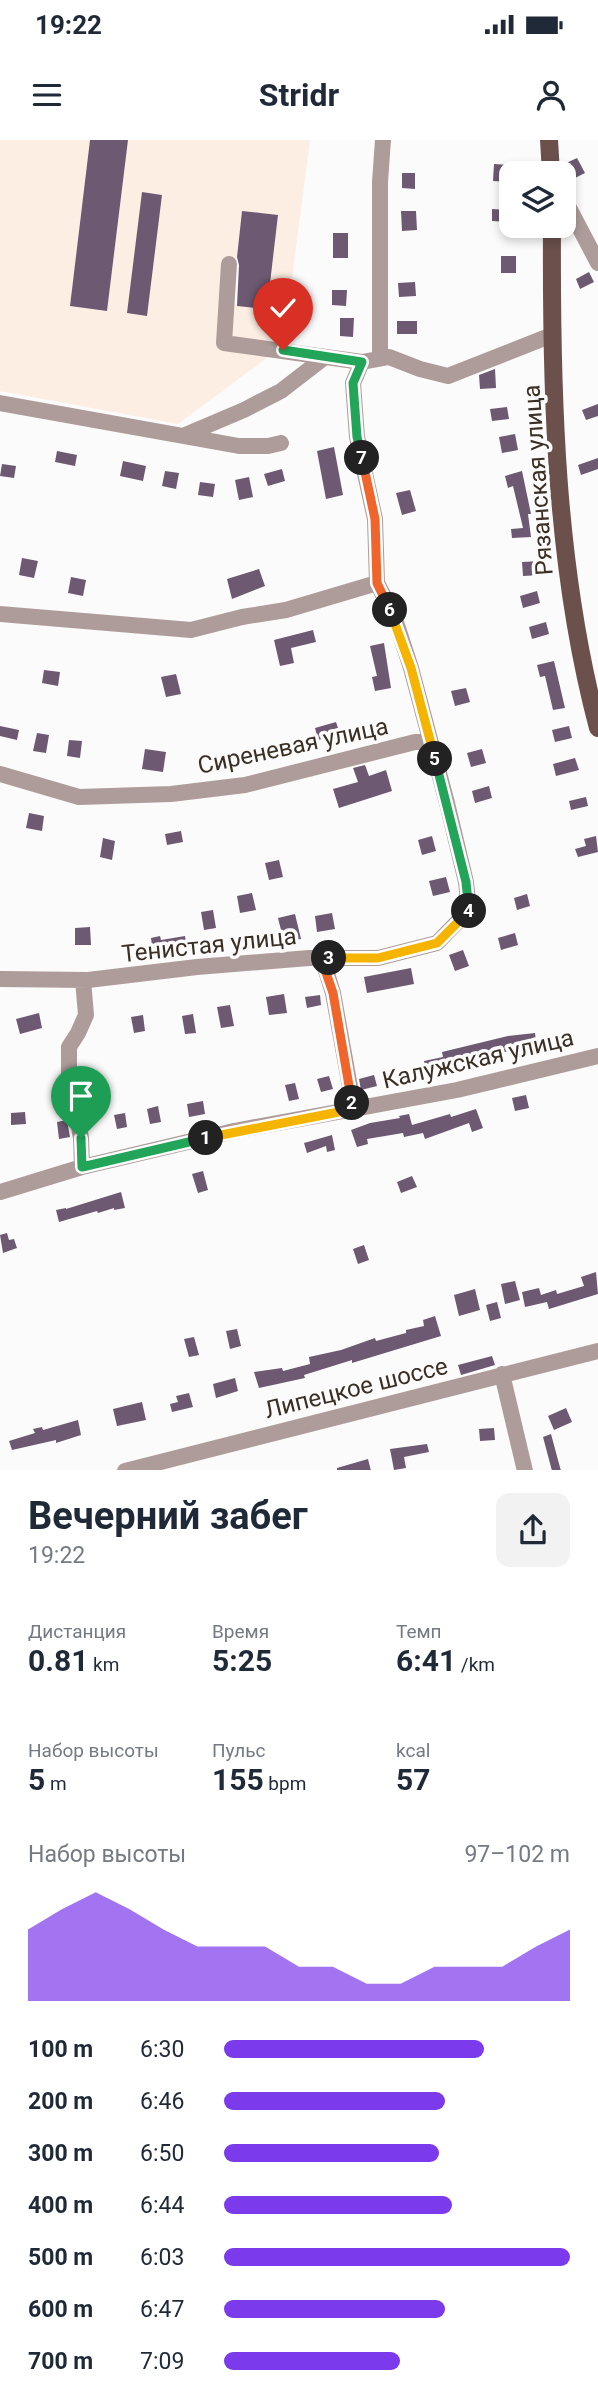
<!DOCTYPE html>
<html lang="ru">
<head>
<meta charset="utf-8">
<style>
  body { margin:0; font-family:Roboto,sans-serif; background:#f2f2f3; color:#1f2937; height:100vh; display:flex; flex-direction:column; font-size:26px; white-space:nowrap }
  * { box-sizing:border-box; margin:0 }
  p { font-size:23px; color:#747a83 }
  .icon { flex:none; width:38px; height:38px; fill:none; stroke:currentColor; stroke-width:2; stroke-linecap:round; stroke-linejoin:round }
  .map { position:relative; height:1330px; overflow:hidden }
  .sheet { display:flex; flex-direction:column; background:#fff; flex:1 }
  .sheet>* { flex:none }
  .buttons { position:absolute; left:499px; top:21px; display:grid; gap:14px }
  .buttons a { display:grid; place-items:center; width:77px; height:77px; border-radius:14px; background:#fff; box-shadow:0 4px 10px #0003; font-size:35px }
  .pin { position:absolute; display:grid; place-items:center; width:60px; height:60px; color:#fff; margin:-72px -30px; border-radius:50% 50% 50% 0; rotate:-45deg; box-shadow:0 0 7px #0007 }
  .pin .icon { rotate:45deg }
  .km { position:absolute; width:35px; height:35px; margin:-18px; border-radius:50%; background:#222; color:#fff; font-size:19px; line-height:35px; text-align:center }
  .round { display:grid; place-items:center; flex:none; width:74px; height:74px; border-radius:14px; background:#f2f2f3 }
  .overview { display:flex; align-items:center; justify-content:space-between; height:119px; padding:0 28px }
  h1 { font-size:38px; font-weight:700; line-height:52px }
  .stats { display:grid; grid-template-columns:repeat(3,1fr); gap:10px; height:119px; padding:7px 28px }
  .stats div { display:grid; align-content:center }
  .stats b { font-size:30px; font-weight:700 }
  .stats small { font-size:19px; font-weight:400 }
  .stats p { font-size:19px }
  .chart { height:196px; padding:14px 28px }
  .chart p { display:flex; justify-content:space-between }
  .chart svg { width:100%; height:126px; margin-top:7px; fill:#7c3aed; opacity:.7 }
  ul { padding:0 28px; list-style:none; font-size:23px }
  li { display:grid; grid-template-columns:112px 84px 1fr; align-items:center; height:52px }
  li i { height:18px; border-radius:9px; background:#7c3aed }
  .status { display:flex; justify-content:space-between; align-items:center; height:49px; padding:0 35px; background:#fff; direction:ltr }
  .status svg { height:19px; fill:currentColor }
  header { display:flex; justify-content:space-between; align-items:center; height:91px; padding:0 28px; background:#fff; font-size:32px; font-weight:700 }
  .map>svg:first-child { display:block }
  .built { fill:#fceee2; fill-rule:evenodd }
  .building { fill:#6d5971 }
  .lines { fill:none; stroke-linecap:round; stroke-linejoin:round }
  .minor { stroke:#ad9c9a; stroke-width:16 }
  .major { stroke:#6b504c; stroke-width:18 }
  .split-1-casing { stroke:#fff; stroke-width:14 }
  .split-2-casing { stroke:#fff; stroke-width:14 }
  .split-3-casing { stroke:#fff; stroke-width:14 }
  .split-4-casing { stroke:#fff; stroke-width:14 }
  .split-5-casing { stroke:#fff; stroke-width:14 }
  .split-6-casing { stroke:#fff; stroke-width:14 }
  .split-7-casing { stroke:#fff; stroke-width:14 }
  .split-8-casing { stroke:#fff; stroke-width:14 }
  .split-1 { stroke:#22a559; stroke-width:9 }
  .split-2 { stroke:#f5b400; stroke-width:9 }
  .split-3 { stroke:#f0652b; stroke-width:9 }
  .split-4 { stroke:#f5b400; stroke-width:9 }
  .split-5 { stroke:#22a559; stroke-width:9 }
  .split-6 { stroke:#f5b400; stroke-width:9 }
  .split-7 { stroke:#f0652b; stroke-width:9 }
  .split-8 { stroke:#22a559; stroke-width:9 }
  .labels { text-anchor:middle; stroke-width:7; stroke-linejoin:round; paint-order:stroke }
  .street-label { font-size:24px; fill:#3a2f25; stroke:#fbfbfb }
</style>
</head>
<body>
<div class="status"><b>19:22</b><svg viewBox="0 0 49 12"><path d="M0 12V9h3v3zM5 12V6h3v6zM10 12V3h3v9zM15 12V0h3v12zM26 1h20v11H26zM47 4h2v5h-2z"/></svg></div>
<header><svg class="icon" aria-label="menu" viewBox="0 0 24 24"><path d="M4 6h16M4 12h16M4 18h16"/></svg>Stridr<svg class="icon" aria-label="person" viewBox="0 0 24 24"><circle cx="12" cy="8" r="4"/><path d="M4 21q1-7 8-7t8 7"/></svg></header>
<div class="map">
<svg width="598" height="1331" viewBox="0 0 598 1331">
  <rect width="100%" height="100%" fill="#fbfbfb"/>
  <path class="built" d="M0,0H90L70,166L107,171L128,0H310L283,206L178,284L0,251ZM143,52L162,55L147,176ZM242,71L278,76L267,169L231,164Z"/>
  <path class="building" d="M90,0H128L107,171L70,166Z
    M577,18L585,33L571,40L564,24Z
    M494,24L510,25L509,42L493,41Z
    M402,33H415V49L402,48Z
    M142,52L162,55L147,176L127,173Z
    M492,69L510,70L509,82L492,81Z
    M242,71L278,75L267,169L237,166L239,125L237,117Z
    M401,71H416L417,90L402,91Z
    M333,93H348V118H333Z
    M501,116H516V133H501Z
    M589,132L594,142L580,149L576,139Z
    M415,142L416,156L399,157L398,143Z
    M332,150H347L346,166L332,165Z
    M340,178H354L353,197L340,196Z
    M397,181H417V194H397Z
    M495,229L496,248L480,249L479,235Z
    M598,264V276L586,280L582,270Z
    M507,267L509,279L492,281L490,269Z
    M515,294L518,310L502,313L499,297Z
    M334,307L343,355L326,359L317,311Z
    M57,311L77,315L75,326L55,322Z
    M598,318V329L581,335L578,325Z
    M123,321L146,326L143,341L120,336Z
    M2,324L16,326L14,338L0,336Z
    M282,329L285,341L268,346L264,334Z
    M165,331L179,333L176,349L162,346Z
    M522,331L531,374H528L531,397L512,398L511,389L523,388L513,346L508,348L505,336Z
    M249,337L253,357L239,360L235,340Z
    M200,342L215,344L213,357L198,355Z
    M410,350L416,371L402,375L396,353Z
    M22,418L38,421L34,438L19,435Z
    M540,421L541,435L523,436L522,422Z
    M259,429L265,446L232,459L227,439Z
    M71,437L86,440L83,456L68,453Z
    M537,451L540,463L523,468L520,456Z
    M546,482L549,494L532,499L529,487Z
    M313,490L316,502L291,508L294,523L280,526L274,500Z
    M384,503L391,548L375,551L372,537L377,536L370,506Z
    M554,521L565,568L553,570L545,536L540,537L537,525Z
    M44,530L60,532L58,546L42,543Z
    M176,534L181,554L166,557L161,537Z
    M466,548L470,562L455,566L451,551Z
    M336,582L340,594L318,600L315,588Z
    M0,586L19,590L17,600L0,596Z
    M569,586L572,598L555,602L552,590Z
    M37,593L49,595L46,613L33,611Z
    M69,600L82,601L80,618L67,616Z
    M145,609L166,612L163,632L142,629Z
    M482,609L486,623L471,627L467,613Z
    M575,618L579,630L556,636L553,624Z
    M365,625L369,636L386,630L392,651L339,668L333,649L358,642L353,628Z
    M489,646L492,658L475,663L472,651Z
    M586,657L588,666L571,670L569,661Z
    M29,673L44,676L42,691L26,688Z
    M181,691L183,702L167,705L165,694Z
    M432,696L436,711L422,715L418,700Z
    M596,696L598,712L578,717L575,709L586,706L584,699Z
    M103,698L115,701L112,720L100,717Z
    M279,720L283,737L269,740L265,723Z
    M446,737L450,752L433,756L429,741Z
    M252,753L256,770L240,773L237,756Z
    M527,754L530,766L517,770L514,758Z
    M213,770L216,788L204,790L201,772Z
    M332,773L335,789L317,792L315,776Z
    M295,774L301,799L284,802L278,778Z
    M90,787L91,805H75V788Z
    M515,793L518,805L501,810L498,798Z
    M160,796L161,800L185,796L188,815L174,817L173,811L153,814L151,798Z
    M463,810L469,826L455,831L449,815Z
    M411,828L414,844L367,853L364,837Z
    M284,854L287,873L269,875L266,857Z
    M320,855L321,865L307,868L305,857Z
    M230,865L234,886L221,888L217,867Z
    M39,873L42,888L20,894L16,879Z
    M193,874L196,893L185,894L182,876Z
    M143,875L145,891L134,893L131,877Z
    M535,893L537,909L525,911V907L484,917L483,914L453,922L454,925L426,930L424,921L443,917L442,912L508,896Z
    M374,935L377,946L361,950L359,939Z
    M329,936L333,949L321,952L317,939Z
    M295,943L299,959L289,961L285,945Z
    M526,955L529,968L515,971L512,958Z
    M203,961L205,974L189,977L187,964Z
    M158,966L161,982L150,984L147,969Z
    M476,969L483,988L472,992L469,983L425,999L423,993L404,997L403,993L367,999L368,1004L357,1007L351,990L370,983L400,978L399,976L409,974L412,985L450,974L451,977Z
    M25,972L26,984L11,985V973Z
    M125,973L127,987L117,989L114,975Z
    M67,980L70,997L59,999L57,982Z
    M332,995L335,1010L327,1012L326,1006L307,1013L304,1003Z
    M203,1031L208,1050L198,1053L192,1034Z
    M412,1036L417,1047L401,1053L397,1042Z
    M121,1052L125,1068L114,1070V1068L98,1073L97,1071L59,1082L56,1070L66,1068V1069Z
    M7,1093L9,1100L14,1099L17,1108L3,1113L0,1095Z
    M364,1105L369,1120L358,1124L353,1109Z
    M596,1132L598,1154L549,1169L547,1162L525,1167L522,1152L539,1148L541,1155L556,1150L557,1154L584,1146L581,1137Z
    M515,1141L520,1160L505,1164L501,1144Z
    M475,1149L480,1170L459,1176L454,1155Z
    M497,1162L501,1178L490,1181L486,1165Z
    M435,1176L441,1196L352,1223V1220L304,1235L305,1238L259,1248L254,1232L282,1228L283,1231L310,1224L309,1217L341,1210L375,1198L376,1201L406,1193V1190L424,1186L423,1180Z
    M237,1189L241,1206L230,1209L226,1191Z
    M194,1197L199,1215L189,1217L184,1199Z
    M492,1216L495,1225L461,1235L458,1225Z
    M235,1238L238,1251L216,1258L213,1244Z
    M189,1253L193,1267L172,1272L170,1264L178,1262L176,1256Z
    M142,1262L146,1280L117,1286L113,1269Z
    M566,1268L572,1282L554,1290L548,1276Z
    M78,1280L81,1295L56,1303V1300L12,1310L9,1301L35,1293L33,1289L42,1287L43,1290Z
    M494,1288L495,1300L480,1301L479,1289Z
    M551,1294L561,1331H552L543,1297Z
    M427,1304L429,1312L404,1317L406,1328L394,1330L390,1309Z
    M368,1319L371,1331H337V1328Z"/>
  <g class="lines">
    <path class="minor" d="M564,63L568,66L598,123
      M229,124L224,203L362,222L389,217L420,229L448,236L552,195
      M380,218V42L383,0
      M0,263L239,306H268L281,303
      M185,295L244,270L281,251L325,217
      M0,474L191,490L242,477L286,470L377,443
      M0,634L79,657L171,654L245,645L415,602H430
      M322,818L333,853L354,969
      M0,839L88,840L197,827L309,818H378L437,803L469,770L466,742L447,663L411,528L394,476L377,443L375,379L357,297L353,243L362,222
      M82,1027L81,998L69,933V907L78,893L86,875L83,840
      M0,1052L82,1027L234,991L457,950L598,916
      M502,1234L525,1331
      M125,1331L598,1211"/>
    <path class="major" d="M549,0L551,33
      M552,86C551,253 555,426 598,588"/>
  </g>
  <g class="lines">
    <g class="split-1-casing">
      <path id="split-1" d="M81,998L82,1027L206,998"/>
    </g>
    <g class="split-2-casing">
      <path id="split-2" d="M206,998L354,969L352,963"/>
    </g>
    <g class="split-3-casing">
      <path id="split-3" d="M329,818H321L333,853L352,963"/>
    </g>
    <g class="split-4-casing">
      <path id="split-4" d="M329,818H378L437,803L469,771"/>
    </g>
    <g class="split-5-casing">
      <path id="split-5" d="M435,619L466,742L469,771"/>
    </g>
    <g class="split-6-casing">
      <path id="split-6" d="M390,470L411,528L435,619"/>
    </g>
    <g class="split-7-casing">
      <path id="split-7" d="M362,318L375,379L377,443L390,470"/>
    </g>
    <g class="split-8-casing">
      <path id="split-8" d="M283,210L362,222L353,243L357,297L362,318"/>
    </g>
    <use href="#split-1" class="split-1"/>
    <use href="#split-2" class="split-2"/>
    <use href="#split-3" class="split-3"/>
    <use href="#split-4" class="split-4"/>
    <use href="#split-5" class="split-5"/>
    <use href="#split-6" class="split-6"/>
    <use href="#split-7" class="split-7"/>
    <use href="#split-8" class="split-8"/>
  </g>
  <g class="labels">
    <g class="street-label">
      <text transform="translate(538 340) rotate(-94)" y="8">Рязанская улица</text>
      <text transform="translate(293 606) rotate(-12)" y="8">Сиреневая улица</text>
      <text transform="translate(209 805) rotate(-6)" y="8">Тенистая улица</text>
      <text transform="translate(478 919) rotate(-13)" y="8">Калужская улица</text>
      <text transform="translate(356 1248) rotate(-14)" y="8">Липецкое шоссе</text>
    </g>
  </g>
</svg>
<div class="buttons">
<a><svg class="icon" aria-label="layers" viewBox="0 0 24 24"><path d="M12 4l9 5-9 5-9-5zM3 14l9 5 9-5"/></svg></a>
</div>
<div class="pin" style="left:81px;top:998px;background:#1e9e55"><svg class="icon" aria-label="arrive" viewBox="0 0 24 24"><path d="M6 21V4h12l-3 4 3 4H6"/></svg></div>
<div class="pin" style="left:283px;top:210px;background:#d93025"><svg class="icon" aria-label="check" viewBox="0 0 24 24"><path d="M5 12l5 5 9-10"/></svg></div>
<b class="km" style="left:206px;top:998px">1</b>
<b class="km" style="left:352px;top:963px">2</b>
<b class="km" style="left:329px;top:818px">3</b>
<b class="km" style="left:469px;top:771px">4</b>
<b class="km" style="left:435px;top:619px">5</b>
<b class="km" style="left:390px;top:470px">6</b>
<b class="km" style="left:362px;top:318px">7</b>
</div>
<section class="sheet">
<div class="overview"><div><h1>Вечерний забег</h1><p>19:22</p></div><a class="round"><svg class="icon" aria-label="share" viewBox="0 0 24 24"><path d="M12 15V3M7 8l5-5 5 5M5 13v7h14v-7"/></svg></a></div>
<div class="stats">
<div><p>Дистанция</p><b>0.81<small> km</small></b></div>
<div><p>Время</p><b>5:25</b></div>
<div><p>Темп</p><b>6:41<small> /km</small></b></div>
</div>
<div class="stats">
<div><p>Набор высоты</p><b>5<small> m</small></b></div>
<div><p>Пульс</p><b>155<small> bpm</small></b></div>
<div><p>kcal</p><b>57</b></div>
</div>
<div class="chart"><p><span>Набор высоты</span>97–102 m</p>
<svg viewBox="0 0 160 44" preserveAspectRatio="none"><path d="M0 44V19L10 12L20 6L30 12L40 19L50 25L60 25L70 25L80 32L90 32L100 38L110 38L120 32L130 32L140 32L150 25L160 19V44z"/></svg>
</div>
<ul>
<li><b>100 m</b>6:30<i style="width:75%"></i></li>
<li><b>200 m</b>6:46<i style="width:64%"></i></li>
<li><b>300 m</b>6:50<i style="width:62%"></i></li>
<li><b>400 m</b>6:44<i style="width:66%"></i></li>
<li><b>500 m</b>6:03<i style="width:100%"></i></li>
<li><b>600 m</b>6:47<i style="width:64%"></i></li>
<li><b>700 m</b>7:09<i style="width:51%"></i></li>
</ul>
</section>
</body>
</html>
